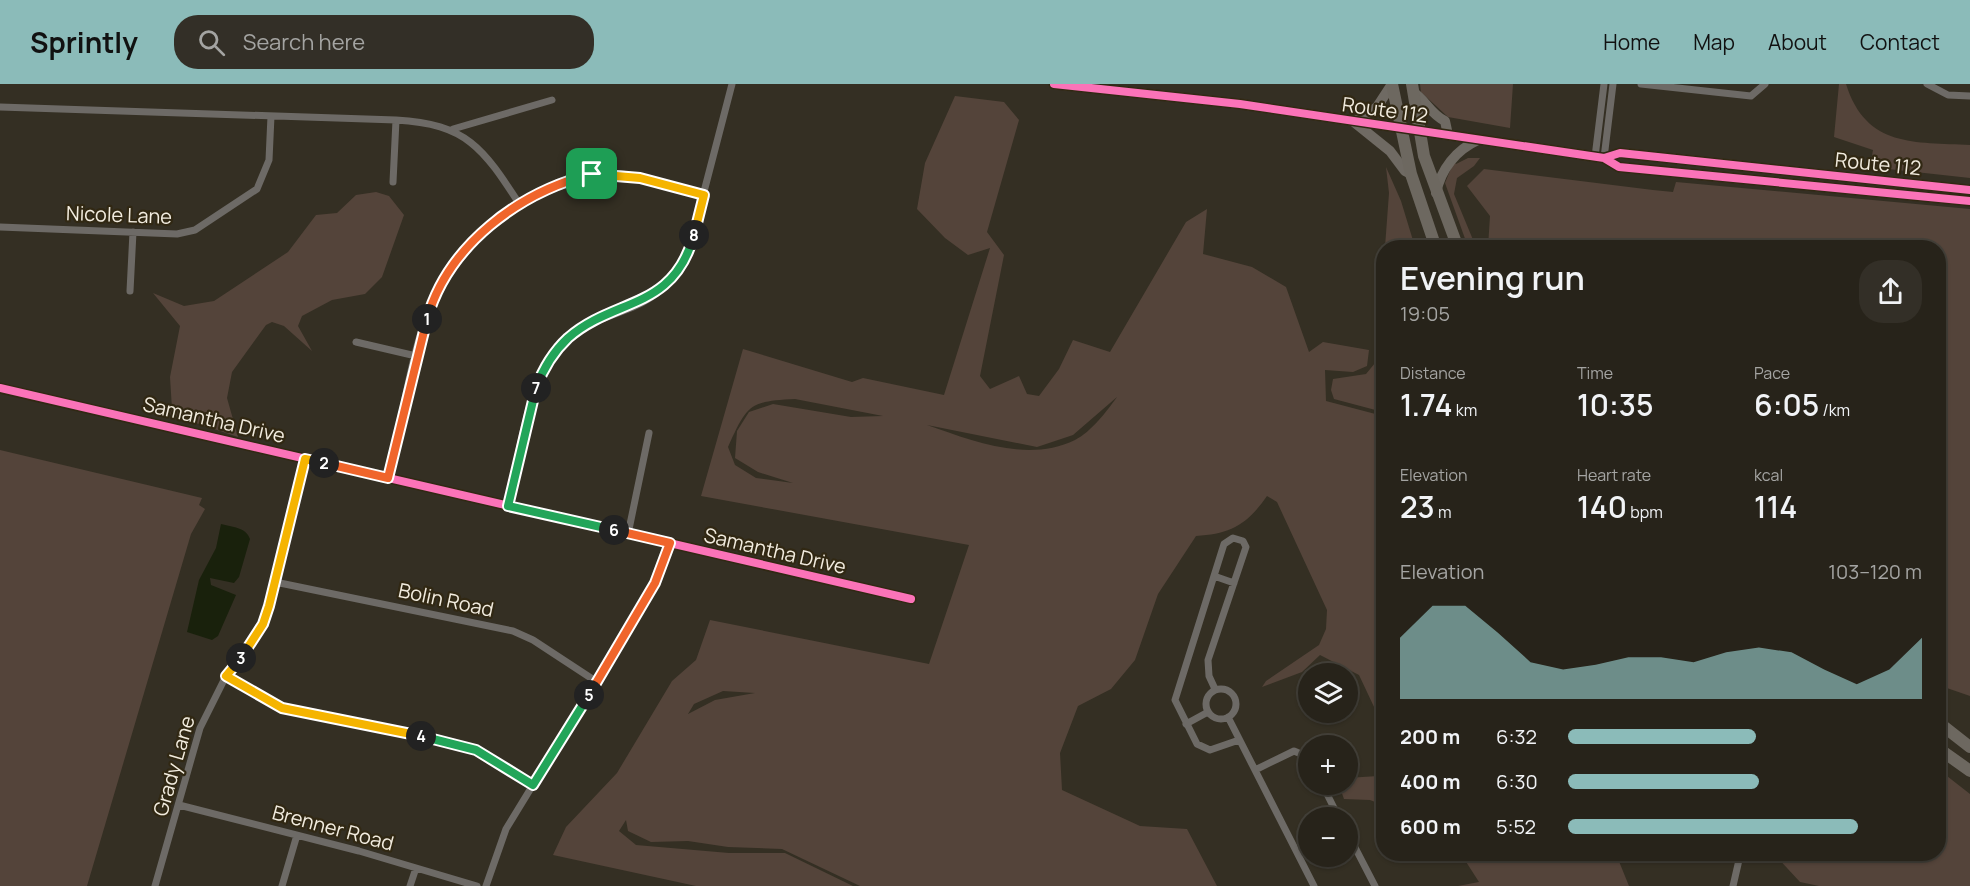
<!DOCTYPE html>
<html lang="en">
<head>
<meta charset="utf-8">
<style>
  body { margin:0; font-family:Manrope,sans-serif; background:#332f27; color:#f1f3f6; height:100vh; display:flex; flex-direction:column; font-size:22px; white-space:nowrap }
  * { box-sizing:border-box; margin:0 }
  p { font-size:20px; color:#a4a4a2 }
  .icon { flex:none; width:33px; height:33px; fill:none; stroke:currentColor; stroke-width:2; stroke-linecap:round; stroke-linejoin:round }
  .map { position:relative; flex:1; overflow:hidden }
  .sheet { position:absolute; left:1376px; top:156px; width:570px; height:621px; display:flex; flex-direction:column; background:#27231a; border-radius:24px; box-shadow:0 2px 4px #0004,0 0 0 2px #434039 }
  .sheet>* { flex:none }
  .tools { position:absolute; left:1298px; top:579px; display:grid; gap:12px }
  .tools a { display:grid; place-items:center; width:60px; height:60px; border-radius:50%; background:#27231a; box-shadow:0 2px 4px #0004,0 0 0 2px #434039; font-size:30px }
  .pin { position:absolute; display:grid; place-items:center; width:51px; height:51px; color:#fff; margin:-26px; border-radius:12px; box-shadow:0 3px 9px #0006 }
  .km { position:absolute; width:30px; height:30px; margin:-15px; border-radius:50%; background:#222; color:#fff; font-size:16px; line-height:30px; text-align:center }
  .round { display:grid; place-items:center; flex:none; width:63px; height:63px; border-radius:24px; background:#332f27 }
  .overview { display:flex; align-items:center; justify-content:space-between; height:102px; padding:0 24px }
  h1 { font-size:33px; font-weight:600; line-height:45px }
  .metrics { display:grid; grid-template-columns:repeat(3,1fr); gap:9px; height:102px; padding:6px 24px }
  .metrics div { display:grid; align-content:center }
  .metrics b { font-size:30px; font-weight:600 }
  .metrics small { font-size:16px; font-weight:400 }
  .metrics p { font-size:16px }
  .chart { height:168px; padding:12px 24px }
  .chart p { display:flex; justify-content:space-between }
  .chart svg { width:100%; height:108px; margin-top:6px; fill:#8bbbb9; opacity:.7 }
  ul { padding:0 24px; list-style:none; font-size:20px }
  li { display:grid; grid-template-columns:96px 72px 1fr; align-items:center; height:45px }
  li i { height:15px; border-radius:8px; background:#8bbbb9 }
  header { display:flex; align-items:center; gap:36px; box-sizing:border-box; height:84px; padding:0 30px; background:#8bbbb9; color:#111 }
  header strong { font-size:28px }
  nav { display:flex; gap:33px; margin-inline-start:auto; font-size:21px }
  .search { width:420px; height:54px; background:#332f27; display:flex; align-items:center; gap:15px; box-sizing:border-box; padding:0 21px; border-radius:24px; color:#a4a4a2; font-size:22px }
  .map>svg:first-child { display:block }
  .green { fill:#54443a; fill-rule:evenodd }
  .water { fill:#19210c }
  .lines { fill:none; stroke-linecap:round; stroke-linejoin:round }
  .minor { stroke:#6d6a66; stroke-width:7 }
  .primary { stroke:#6f6a63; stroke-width:10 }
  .trunk { stroke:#6d6860; stroke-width:12 }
  .cycleway-casing { stroke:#312813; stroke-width:11 }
  .cycleway { stroke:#fb73b8; stroke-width:8 }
  .split-1-casing { stroke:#fff; stroke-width:12 }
  .split-2-casing { stroke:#fff; stroke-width:12 }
  .split-3-casing { stroke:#fff; stroke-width:12 }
  .split-4-casing { stroke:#fff; stroke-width:12 }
  .split-5-casing { stroke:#fff; stroke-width:12 }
  .split-6-casing { stroke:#fff; stroke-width:12 }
  .split-7-casing { stroke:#fff; stroke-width:12 }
  .split-8-casing { stroke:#fff; stroke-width:12 }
  .split-9-casing { stroke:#fff; stroke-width:12 }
  .split-1 { stroke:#f0652b; stroke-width:8 }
  .split-2 { stroke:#f0652b; stroke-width:8 }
  .split-3 { stroke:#f5b400; stroke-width:8 }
  .split-4 { stroke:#f5b400; stroke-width:8 }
  .split-5 { stroke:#22a559; stroke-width:8 }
  .split-6 { stroke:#f0652b; stroke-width:8 }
  .split-7 { stroke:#22a559; stroke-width:8 }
  .split-8 { stroke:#22a559; stroke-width:8 }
  .split-9 { stroke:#f5b400; stroke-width:8 }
  .labels { text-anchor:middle; stroke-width:4.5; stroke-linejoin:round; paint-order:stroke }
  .street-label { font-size:20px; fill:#f2ecdf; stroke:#312813 }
</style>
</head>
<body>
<header>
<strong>Sprintly</strong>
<div class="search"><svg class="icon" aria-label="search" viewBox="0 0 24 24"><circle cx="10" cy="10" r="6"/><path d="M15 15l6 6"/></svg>Search here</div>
<nav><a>Home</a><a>Map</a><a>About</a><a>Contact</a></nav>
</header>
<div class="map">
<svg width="1970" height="802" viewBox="0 0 1970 802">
  <rect width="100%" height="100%" fill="#342f23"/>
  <path class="green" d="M1420,0H1513L1510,44L1448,33L1421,8Z
    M1839,0H1846C1866,64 1915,58 1970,61V94L1870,83L1873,66L1834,53Z
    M955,12L1004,18L1019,36L987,148L1004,171L980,292L990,305L1019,292L1027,310L1039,312L1059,285L1073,256L1110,268L1186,138L1207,125L1203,170L1252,183L1286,203L1309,268L1323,258L1369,266L1367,282L1353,288L1325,286L1326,317L1383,332V642L1359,591L1320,571L1302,588L1262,603L1266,597L1319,561L1326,545L1327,526L1277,418L1267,412C1247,441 1230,450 1196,452L1158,510L1135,576L1111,605L1078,622L1060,669L1062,706L1140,742L1187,745L1217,802H860L782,765L728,763L688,757L651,758L628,747L626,736L619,747L636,761L729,769H785L853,802H696L553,771L566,743L617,689L672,597L696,576L710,536L929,580L969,461L701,412L743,265L852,298L863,294L944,311L990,164L968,171L945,154L917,125L925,79ZM1117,313C1107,327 1091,348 1075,356C1028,379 973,357 927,341L1037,363L1073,351ZM795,315L883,332L851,333L773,320L749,328L737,347L735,374L758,388L793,399L756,394L735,381L728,363C747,322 748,317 795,315ZM723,607L755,609L715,616L688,630L694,620Z
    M1468,74H1480L1474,82L1457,94L1454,110L1476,163H1468L1445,99L1454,77L1456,80Z
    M1386,83L1401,117L1415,163H1385L1389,109Z
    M1484,85L1653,106L1673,108L1676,98L1970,125V612L1944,603L1938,611V164L1488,163L1490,132L1467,102Z
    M376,108L389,112L404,131L382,193L365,210L332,216L302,232L298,242L312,267L284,242L272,238L266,241L232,288L227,314L238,353L169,330L172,325L170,293L180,242L153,209L184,222L214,217L288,168L316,131L337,129L356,111Z
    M1383,260V328L1334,315L1331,306L1333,295L1366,290L1380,273Z
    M0,366L202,414L199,421L205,425L191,450L87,802H0Z
    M1383,675V721L1370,716L1344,715L1339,701L1347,700V694L1378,692Z
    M1938,685L1970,710V802H1819L1800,798L1774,770H1938Z
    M1461,770H1616L1629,802H1458L1479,798Z"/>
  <path class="water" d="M221,440C232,443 246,443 250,455L239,493L234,499L210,494L211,501L236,511L218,552L212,556L187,548L199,496L216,464Z"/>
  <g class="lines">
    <path class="minor" d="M1641,0L1751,12L1765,0
      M1927,0L1948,11L1970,12
      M0,23L396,36C467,40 483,64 520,121
      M453,45L552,16
      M1595,73L1604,0
      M1604,74L1613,0
      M393,98L396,36
      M0,143L177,150L195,146L257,105L269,76L271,32
      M130,207L133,148
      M356,258L416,272
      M0,304L911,515
      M388,394C406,326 412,234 455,177C470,157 490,143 510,128C533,111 562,93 592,90C628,85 669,102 704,111
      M508,422C520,369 526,293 567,255C593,232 631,230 657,209C670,198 679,183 688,169L732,0
      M628,450L649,349
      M1214,492L1234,499
      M275,498L513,547L533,556L597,598
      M226,592L282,624L453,659L489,673L533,701
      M1206 620a15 15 0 1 1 30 0a15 15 0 1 1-30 0Z
      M1215,605L1209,592L1208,576L1246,463L1243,457L1233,454L1224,460L1175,616L1197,660L1210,666L1239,656
      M1228,633L1314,802
      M1186,640L1208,628
      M1255,686L1294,667L1308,673
      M1322,700L1339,734
      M179,721L359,767L477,802
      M1347,748L1375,802
      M155,802L200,644L226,592L248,566L263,540L269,522L305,375
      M282,802L297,751
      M410,802L416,784
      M486,802L506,745L646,516L665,476L670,459
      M1733,802L1739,776L1735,770"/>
    <path class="primary" d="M1054,0L1240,20L1604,74L1619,83L1970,117
      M1413,8C1426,16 1430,30 1445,37L1448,51
      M1354,38L1390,67L1405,87L1411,90
      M1354,38L1377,23L1392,0
      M1604,74L1620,69L1970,106
      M1436,109C1441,85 1456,66 1478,56"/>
    <path class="trunk" d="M1392,0L1411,90L1436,164
      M1412,0L1424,72L1458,164
      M1938,638L1970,663
      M1938,664L1970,687"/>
    <g class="cycleway-casing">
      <path id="cycleway" d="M1054,0L1240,20L1604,74L1619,83L1970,117
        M1604,74L1620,69L1970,106
        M0,304L911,515"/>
    </g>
    <use href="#cycleway" class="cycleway"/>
  </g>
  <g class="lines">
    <g class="split-1-casing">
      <path id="split-1" d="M427,235C448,161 519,108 592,90"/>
    </g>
    <g class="split-2-casing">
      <path id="split-2" d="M324,379L388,394L427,235"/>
    </g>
    <g class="split-3-casing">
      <path id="split-3" d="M241,574L263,540L269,522L305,375L324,379"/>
    </g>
    <g class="split-4-casing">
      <path id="split-4" d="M241,574L226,592L282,624L421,652"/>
    </g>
    <g class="split-5-casing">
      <path id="split-5" d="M421,652L476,666L533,701L589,611"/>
    </g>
    <g class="split-6-casing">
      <path id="split-6" d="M589,611L655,499L670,459L614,446"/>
    </g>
    <g class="split-7-casing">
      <path id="split-7" d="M536,304L508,422L614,446"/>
    </g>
    <g class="split-8-casing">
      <path id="split-8" d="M536,304C543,285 553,268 568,254C615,213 673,227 694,151"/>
    </g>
    <g class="split-9-casing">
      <path id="split-9" d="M592,90L640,94L704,111L694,151"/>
    </g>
    <use href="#split-1" class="split-1"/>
    <use href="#split-2" class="split-2"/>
    <use href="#split-3" class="split-3"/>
    <use href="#split-4" class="split-4"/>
    <use href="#split-5" class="split-5"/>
    <use href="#split-6" class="split-6"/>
    <use href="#split-7" class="split-7"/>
    <use href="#split-8" class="split-8"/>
    <use href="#split-9" class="split-9"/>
  </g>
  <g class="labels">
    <g class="street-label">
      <text transform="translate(1385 26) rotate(8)" y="7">Route 112</text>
      <text transform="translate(1878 80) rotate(6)" y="7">Route 112</text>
      <text transform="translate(119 131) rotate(2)" y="7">Nicole Lane</text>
      <text transform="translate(214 336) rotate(13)" y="7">Samantha Drive</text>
      <text transform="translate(775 467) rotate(13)" y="7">Samantha Drive</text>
      <text transform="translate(446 516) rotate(12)" y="7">Bolin Road</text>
      <text transform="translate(174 682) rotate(-74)" y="7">Grady Lane</text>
      <text transform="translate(333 744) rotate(15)" y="7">Brenner Road</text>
    </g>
  </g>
</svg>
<div class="tools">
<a><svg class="icon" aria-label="layers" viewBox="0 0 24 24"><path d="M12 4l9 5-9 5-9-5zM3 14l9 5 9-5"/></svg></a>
<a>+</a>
<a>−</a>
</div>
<div class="pin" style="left:592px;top:90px;background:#1e9e55"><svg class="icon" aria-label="arrive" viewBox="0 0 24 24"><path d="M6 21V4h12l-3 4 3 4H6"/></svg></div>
<b class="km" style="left:427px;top:235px">1</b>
<b class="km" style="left:324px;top:379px">2</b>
<b class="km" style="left:241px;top:574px">3</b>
<b class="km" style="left:421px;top:652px">4</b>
<b class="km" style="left:589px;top:611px">5</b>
<b class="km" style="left:614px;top:446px">6</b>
<b class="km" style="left:536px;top:304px">7</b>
<b class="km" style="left:694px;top:151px">8</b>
<section class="sheet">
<div class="overview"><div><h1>Evening run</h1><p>19:05</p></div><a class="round"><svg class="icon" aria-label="share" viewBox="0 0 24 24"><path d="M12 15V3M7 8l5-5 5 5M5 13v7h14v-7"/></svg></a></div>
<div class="metrics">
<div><p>Distance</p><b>1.74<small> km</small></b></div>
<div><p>Time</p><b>10:35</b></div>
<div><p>Pace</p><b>6:05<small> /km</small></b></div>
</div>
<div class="metrics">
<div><p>Elevation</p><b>23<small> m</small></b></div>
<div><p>Heart rate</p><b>140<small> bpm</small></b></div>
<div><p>kcal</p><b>114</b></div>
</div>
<div class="chart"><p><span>Elevation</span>103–120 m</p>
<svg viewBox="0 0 160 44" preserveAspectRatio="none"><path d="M0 44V19L10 6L20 6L30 17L40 29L50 32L60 30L70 27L80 27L90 29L100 25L110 23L120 25L130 32L140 38L150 32L160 19V44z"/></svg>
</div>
<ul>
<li><b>200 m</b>6:32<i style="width:53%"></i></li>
<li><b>400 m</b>6:30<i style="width:54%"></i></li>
<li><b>600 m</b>5:52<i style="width:82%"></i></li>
</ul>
</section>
</div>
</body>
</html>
